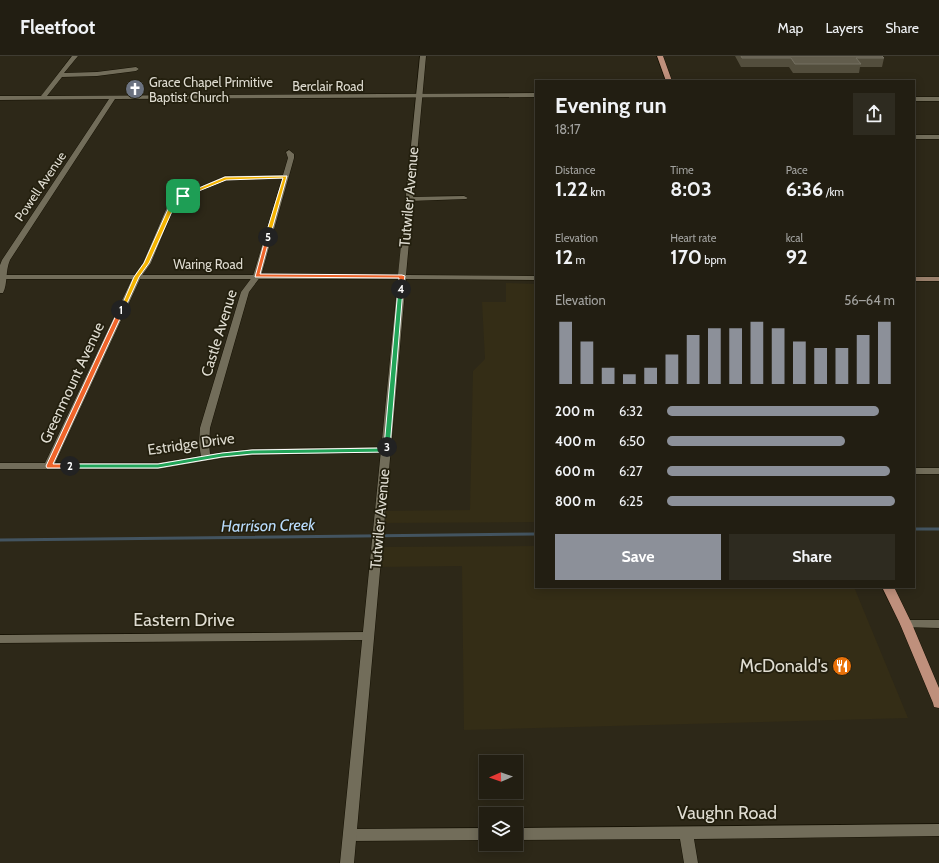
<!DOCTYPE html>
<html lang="en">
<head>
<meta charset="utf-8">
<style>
  body { margin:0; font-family:Cabin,sans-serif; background:#2e2b20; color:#f1f3f6; height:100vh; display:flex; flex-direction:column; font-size:15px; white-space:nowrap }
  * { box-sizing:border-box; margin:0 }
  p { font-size:13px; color:#a2a29f }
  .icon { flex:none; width:22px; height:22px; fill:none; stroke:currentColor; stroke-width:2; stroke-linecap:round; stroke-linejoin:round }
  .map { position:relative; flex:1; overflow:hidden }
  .drawer { position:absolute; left:535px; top:24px; width:380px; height:508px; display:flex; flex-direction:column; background:#221e12; border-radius:0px; box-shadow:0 2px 10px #0003,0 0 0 1px #3f3c32 }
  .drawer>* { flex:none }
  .needle { width:26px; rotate:268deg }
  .fabs { position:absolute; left:479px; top:699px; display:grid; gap:8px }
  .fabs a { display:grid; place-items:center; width:44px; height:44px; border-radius:0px; background:#221e12; box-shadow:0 2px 10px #0003,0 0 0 1px #3f3c32; font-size:20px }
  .pin { position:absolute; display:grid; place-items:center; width:34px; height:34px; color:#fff; margin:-17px; border-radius:8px; box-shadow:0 2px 6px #0006 }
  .km { position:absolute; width:20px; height:20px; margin:-10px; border-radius:50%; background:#222; color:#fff; font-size:11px; line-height:20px; text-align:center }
  .round { display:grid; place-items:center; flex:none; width:42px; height:42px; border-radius:0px; background:#2e2b20 }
  .head { display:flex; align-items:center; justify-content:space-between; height:68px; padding:0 20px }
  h1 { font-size:22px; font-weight:700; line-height:30px }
  .figures { display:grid; grid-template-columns:repeat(3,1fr); gap:6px; height:68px; padding:4px 20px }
  .figures div { display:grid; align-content:center }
  .figures b { font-size:20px; font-weight:700 }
  .figures small { font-size:11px; font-weight:400 }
  .figures p { font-size:11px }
  .chart { height:112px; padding:8px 20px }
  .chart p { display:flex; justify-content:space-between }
  .chart svg { width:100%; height:72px; margin-top:4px; stroke:#8c9099; stroke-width:6 }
  .cta { display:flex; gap:8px; margin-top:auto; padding:8px 20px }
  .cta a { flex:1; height:46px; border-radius:0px; background:#8c9099; color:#fff; font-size:16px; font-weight:700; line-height:46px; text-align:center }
  .cta a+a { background:#2e2b20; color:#f1f3f6 }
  ul { padding:0 20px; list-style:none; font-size:13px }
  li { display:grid; grid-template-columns:64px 48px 1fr; align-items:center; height:30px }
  li i { height:10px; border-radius:5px; background:#8c9099 }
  header { display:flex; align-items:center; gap:24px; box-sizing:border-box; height:56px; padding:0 20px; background:#221e12; border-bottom:1px solid #3f3c32 }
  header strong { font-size:19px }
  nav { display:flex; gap:22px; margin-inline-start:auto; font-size:14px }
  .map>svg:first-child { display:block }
  .built { fill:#342d16 }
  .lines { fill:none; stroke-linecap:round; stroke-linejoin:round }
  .stream { stroke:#435460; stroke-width:3 }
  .minor-casing { stroke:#151103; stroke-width:1 }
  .tertiary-casing { stroke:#151103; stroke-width:1 }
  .secondary-casing { stroke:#151103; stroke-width:1 }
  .primary-casing { stroke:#151103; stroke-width:1 }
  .minor { fill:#726d5a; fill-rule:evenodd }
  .tertiary { fill:#726d5a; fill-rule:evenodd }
  .secondary { fill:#997f6b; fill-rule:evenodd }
  .primary { fill:#bf907c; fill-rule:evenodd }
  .wall { fill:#534e3d }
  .building { fill:#625d4d; stroke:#757162 }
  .split-1 { fill:#f5b400; stroke:#fff }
  .split-2 { fill:#f0652b; stroke:#fff }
  .split-3 { fill:#22a559; stroke:#fff }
  .split-4 { fill:#22a559; stroke:#fff }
  .split-5 { fill:#f0652b; stroke:#fff }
  .split-6 { fill:#f5b400; stroke:#fff }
  .labels { text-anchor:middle; stroke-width:3.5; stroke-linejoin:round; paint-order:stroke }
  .far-poi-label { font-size:13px; fill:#dfdcd1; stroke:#231f0e; text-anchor:start }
  .far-street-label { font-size:13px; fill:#dfdcd1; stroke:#231f0e }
  .street-label { font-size:15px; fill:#dfdcd1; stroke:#231f0e }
  .water-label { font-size:16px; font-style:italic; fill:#b9dcfd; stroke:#231f0e }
  .near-street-label { font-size:18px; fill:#dfdcd1; stroke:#231f0e }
  .near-poi-label { font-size:18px; fill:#dfdcd1; stroke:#231f0e; text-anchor:end }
</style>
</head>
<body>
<header>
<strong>Fleetfoot</strong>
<nav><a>Map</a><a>Layers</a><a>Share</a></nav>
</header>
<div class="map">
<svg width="939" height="807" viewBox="0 0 939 807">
  <rect width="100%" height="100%" fill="#2d2818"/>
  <path class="built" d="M506,227L536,228V466L380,467L381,455L470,454L473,315L485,303L482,246H506Z
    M536,490V531H854L908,662L464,674L462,510L376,511L378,491Z"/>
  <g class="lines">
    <path class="stream" d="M914,473H939
      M0,484L536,478"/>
    <g class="minor-casing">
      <path id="minor" d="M72,0H78L64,17L97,16L136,11L139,13L136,15L97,20L62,21L47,40L536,37V41L115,43L10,204C5,215 8,227 3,237H0V209L2,204L109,43L0,44V40H41Z
        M914,41H939V45H914Z
        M914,79H939V83H914Z
        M289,94L294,98V102L261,220L249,236L210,372L209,388L210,398L253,393L386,391L391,394L389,396L253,399L222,402L158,413H0V407H45L133,221L143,207L167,151L176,141L225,120L283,119L288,102L286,96ZM282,123L253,220L241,236L200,372L199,388L201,400L158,407H55L141,221L151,207L174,151L180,143L226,124Z
        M464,140L468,142L466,143L409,145L405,143L409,141Z
        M914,412H939V418H914Z
        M906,564H939V572L902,571L900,568L902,565Z
        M368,576L372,577L374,580L372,583L368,584L0,587V579Z
        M939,768V780L694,783L698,807H684L680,783L516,784V772Z
        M486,772V784L350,785L345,783L343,779L345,775L350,773Z"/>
    </g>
    <g class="tertiary-casing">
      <path id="tertiary" d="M420,0H426L406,219L536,220V224L406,223L354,807H340L398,223H0V219H398Z"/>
    </g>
    <g class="secondary-casing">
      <path id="secondary" d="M914,221H939V225H914Z"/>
    </g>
    <g class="primary-casing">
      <path id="primary" d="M657,0H663L672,25H666Z
        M882,531H894L912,568L939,632V652L934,651L933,647L900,568Z"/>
    </g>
    <use href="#minor" class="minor"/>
    <use href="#tertiary" class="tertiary"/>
    <use href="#secondary" class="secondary"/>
    <use href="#primary" class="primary"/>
  </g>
  <path class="wall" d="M735,0H882L884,2L882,11H860L859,17H793L789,11H741Z"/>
  <path class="building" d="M741,0H882L884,2H856L861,8H795L791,2H742Z"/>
  <path class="split-1" d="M183,138L185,140L179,143L174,151L149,207L139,221L124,254L119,256L134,221L144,207L169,151L176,141Z"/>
  <path class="split-2" d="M119,253L124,254L53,408H70L73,410L70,412H47L46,410Z"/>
  <path class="split-3" d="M385,389L390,391L389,396L252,398L222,401L158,412H70L66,410L70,408H158L222,397L252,394L383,392Z"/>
  <path class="split-4" d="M401,231L403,233L390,391L387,393L384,391L398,233Z"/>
  <path class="split-5" d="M266,180L270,181L260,218L402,219L405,220L403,233L401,234L398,233L399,222L255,221Z"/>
  <path class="split-6" d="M287,120L270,181L268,182L265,181L283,122L226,124L184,141L180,140L225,121Z"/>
  <defs>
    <g id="church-disc" transform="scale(1)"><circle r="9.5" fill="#6b7280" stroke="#231f0e"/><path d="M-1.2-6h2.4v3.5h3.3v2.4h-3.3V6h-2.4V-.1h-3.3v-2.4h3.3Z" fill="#fff"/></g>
    <g id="restaurant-disc" transform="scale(1)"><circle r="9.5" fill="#e8710a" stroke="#231f0e"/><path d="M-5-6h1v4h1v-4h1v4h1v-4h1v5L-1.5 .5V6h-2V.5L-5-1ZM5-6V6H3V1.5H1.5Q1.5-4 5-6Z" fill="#fff"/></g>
  </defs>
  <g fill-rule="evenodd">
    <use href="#church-disc" x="135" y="33"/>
    <use href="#restaurant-disc" x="842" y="610"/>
  </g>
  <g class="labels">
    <g class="far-poi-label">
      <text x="149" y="31">Grace Chapel Primitive<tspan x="149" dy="15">Baptist Church</tspan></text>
    </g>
    <g class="far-street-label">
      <text x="328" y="35">Berclair Road</text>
      <text transform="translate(40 130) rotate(-56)" y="5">Powell Avenue</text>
      <text x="208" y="213">Waring Road</text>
    </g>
    <g class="street-label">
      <text transform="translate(409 141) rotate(-85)" y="5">Tutwiler Avenue</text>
      <text transform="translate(219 277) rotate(-73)" y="5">Castle Avenue</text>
      <text transform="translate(72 327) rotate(-65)" y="5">Greenmount Avenue</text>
      <text transform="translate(191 388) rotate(-8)" y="5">Estridge Drive</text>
      <text transform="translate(380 463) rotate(-85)" y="5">Tutwiler Avenue</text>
    </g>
    <g class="water-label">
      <text transform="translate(268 469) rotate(-1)" y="6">Harrison Creek</text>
    </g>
    <g class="near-street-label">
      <text x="184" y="570">Eastern Drive</text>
      <text x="727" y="763">Vaughn Road</text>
    </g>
    <g class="near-poi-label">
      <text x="828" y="616">McDonald's</text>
    </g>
  </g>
</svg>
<div class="fabs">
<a><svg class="needle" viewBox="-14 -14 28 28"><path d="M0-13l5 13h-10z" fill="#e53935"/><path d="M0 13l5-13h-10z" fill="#a2a29f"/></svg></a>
<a><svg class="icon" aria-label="layers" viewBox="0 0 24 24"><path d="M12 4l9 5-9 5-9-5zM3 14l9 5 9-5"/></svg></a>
</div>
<div class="pin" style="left:183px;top:140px;background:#1e9e55"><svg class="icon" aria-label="arrive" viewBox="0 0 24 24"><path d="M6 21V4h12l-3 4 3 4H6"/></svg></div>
<b class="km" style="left:121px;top:254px">1</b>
<b class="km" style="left:70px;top:410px">2</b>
<b class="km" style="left:387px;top:391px">3</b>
<b class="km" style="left:401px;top:233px">4</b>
<b class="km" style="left:268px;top:181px">5</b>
<section class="drawer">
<div class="head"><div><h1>Evening run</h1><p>18:17</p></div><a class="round"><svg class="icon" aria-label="share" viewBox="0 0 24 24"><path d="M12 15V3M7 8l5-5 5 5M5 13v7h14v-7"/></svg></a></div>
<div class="figures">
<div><p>Distance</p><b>1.22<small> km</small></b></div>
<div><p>Time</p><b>8:03</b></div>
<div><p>Pace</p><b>6:36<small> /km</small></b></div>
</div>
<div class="figures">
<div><p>Elevation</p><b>12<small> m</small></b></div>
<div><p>Heart rate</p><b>170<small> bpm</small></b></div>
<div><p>kcal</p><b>92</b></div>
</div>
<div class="chart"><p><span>Elevation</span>56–64 m</p>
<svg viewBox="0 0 160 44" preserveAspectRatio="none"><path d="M5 44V6M15 44V18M25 44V34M35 44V38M45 44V34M55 44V26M65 44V14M75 44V10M85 44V10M95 44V6M105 44V10M115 44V18M125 44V22M135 44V22M145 44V14M155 44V6"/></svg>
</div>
<ul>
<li><b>200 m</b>6:32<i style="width:93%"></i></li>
<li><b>400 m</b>6:50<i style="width:78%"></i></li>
<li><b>600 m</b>6:27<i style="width:98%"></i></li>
<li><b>800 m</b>6:25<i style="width:100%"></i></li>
</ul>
<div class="cta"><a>Save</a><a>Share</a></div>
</section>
</div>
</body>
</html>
